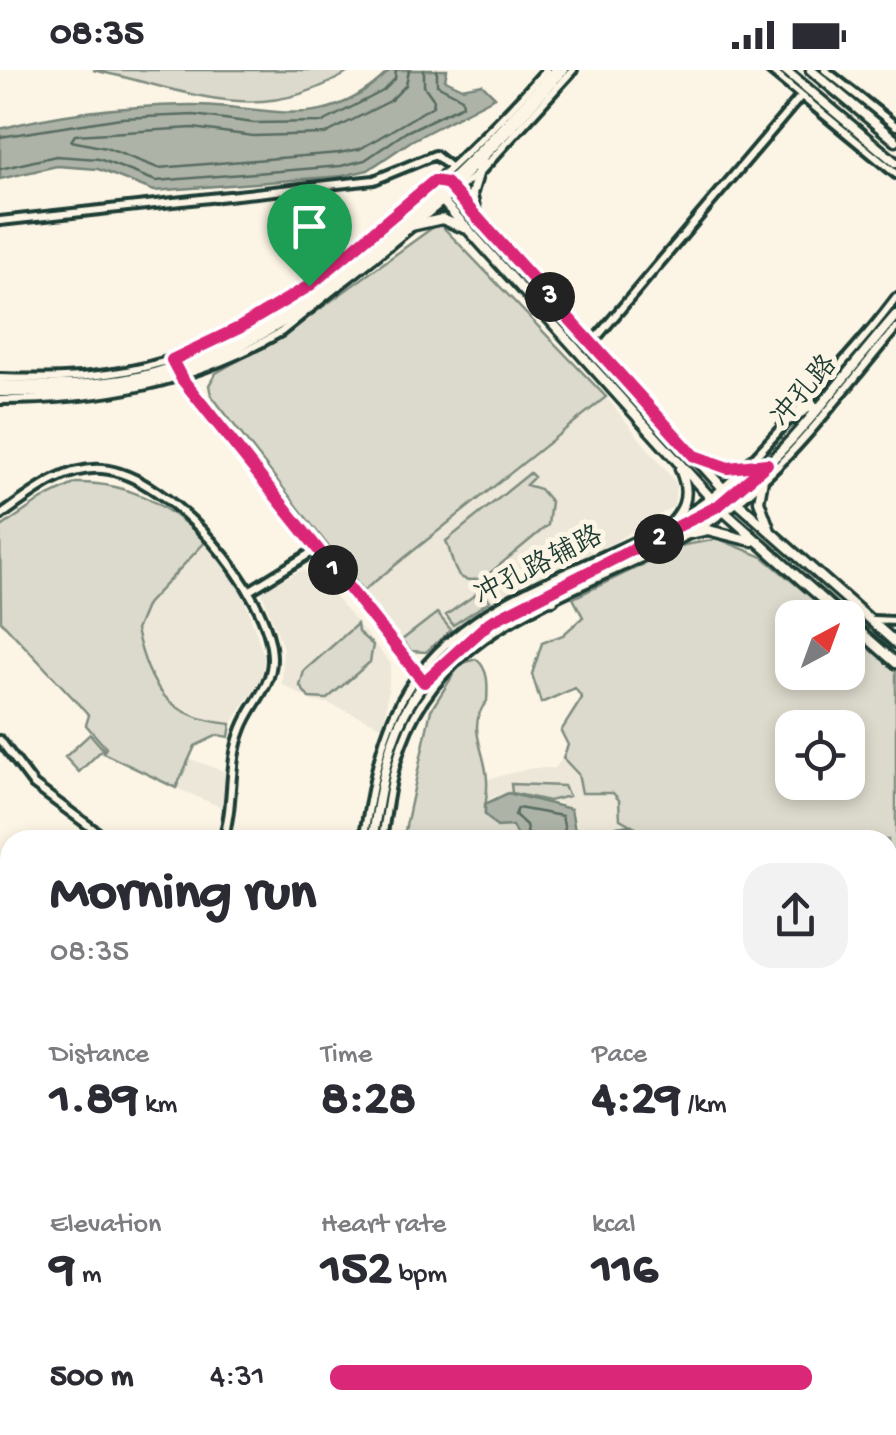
<!DOCTYPE html>
<html lang="en">
<head>
<meta charset="utf-8">
<style>
  body { margin:0; font-family:"Gochi Hand","LXGW WenKai TC",sans-serif; background:#f2f2f3; color:#2b2b33; height:100vh; display:flex; flex-direction:column; font-size:38px; white-space:nowrap }
  * { box-sizing:border-box; margin:0 }
  p { font-size:32px; color:#7c7c81 }
  .icon { flex:none; width:55px; height:55px; fill:none; stroke:currentColor; stroke-width:2; stroke-linecap:round; stroke-linejoin:round }
  .map { position:relative; flex:1; overflow:hidden }
  .sheet { position:absolute; left:0px; top:760px; width:898px; height:605px; display:flex; flex-direction:column; background:#fff; border-radius:30px 30px 0 0; box-shadow:0 5px 15px #0003 }
  .sheet>* { flex:none }
  .needle { width:65px; rotate:41deg }
  .tools { position:absolute; left:775px; top:530px; display:grid; gap:20px }
  .tools a { display:grid; place-items:center; width:90px; height:90px; border-radius:20px; background:#fff; box-shadow:0 5px 15px #0003; font-size:50px }
  .pin { position:absolute; display:grid; place-items:center; width:85px; height:85px; color:#fff; margin:-102px -42px; border-radius:50% 50% 50% 0; rotate:-45deg; box-shadow:0 0 10px #0007 }
  .pin .icon { rotate:45deg }
  .km { position:absolute; width:50px; height:50px; margin:-25px; border-radius:50%; background:#222; color:#fff; font-size:28px; line-height:50px; text-align:center }
  .round { display:grid; place-items:center; flex:none; width:105px; height:105px; border-radius:30px; background:#f2f2f3 }
  .summary { display:flex; align-items:center; justify-content:space-between; height:170px; padding:0 50px }
  h1 { font-size:55px; font-weight:800; line-height:75px }
  .stats { display:grid; grid-template-columns:repeat(3,1fr); gap:15px; height:170px; padding:10px 50px }
  .stats div { display:grid; align-content:center }
  .stats b { font-size:50px; font-weight:800 }
  .stats small { font-size:28px; font-weight:400 }
  .stats p { font-size:28px }
  ul { padding:0 50px; list-style:none; font-size:32px }
  li { display:grid; grid-template-columns:160px 120px 1fr; align-items:center; height:75px }
  li i { height:25px; border-radius:12px; background:#db2777 }
  .status { display:flex; justify-content:space-between; align-items:center; height:70px; padding:0 50px; background:#fff; direction:ltr }
  .status svg { height:28px; fill:currentColor }
  .map>svg:first-child { display:block }
  .built { fill:#ece7d8 }
  .green { fill:#dcdacc; stroke:#7e8c80; stroke-width:2.5; fill-rule:evenodd }
  .water { fill:#aeb3a7; stroke:#758479; stroke-width:2.5 }
  .lines { fill:none; stroke-linecap:round; stroke-linejoin:round }
  .shore { stroke:#586c62; stroke-width:2.5 }
  .minor-casing { stroke:#1f3d34; stroke-width:14 }
  .major-casing { stroke:#1f3d34; stroke-width:15 }
  .minor { stroke:#fcf5e5; stroke-width:6 }
  .major { stroke:#fcf5e5; stroke-width:8 }
  .route-casing { stroke:#fff; stroke-width:20 }
  .route { stroke:#db2777; stroke-width:12 }
  .labels { text-anchor:middle; stroke-width:10; stroke-linejoin:round; paint-order:stroke }
  .street-label { font-size:28px; fill:#1f3d34; stroke:#fcf5e5 }
</style>
</head>
<body>
<div class="status"><b>08:35</b><svg viewBox="0 0 49 12"><path d="M0 12V9h3v3zM5 12V6h3v6zM10 12V3h3v9zM15 12V0h3v12zM26 1h20v11H26zM47 4h2v5h-2z"/></svg></div>
<div class="map">
<svg width="896" height="1365" viewBox="0 0 896 1365">
  <rect width="100%" height="100%" fill="#fcf5e5"/>
  <filter id="ink" filterUnits="userSpaceOnUse"><feTurbulence type="fractalNoise" baseFrequency=".01" numOctaves="2"/><feDisplacementMap in="SourceGraphic" scale="20" xChannelSelector="R" yChannelSelector="G"/><feConvolveMatrix kernelMatrix="1 2 1 2 8 2 1 2 1" color-interpolation-filters="sRGB"/></filter>
  <g filter="url(#ink)">
    <path class="built" d="M606,327L676,413L674,436L616,471L503,524L425,582L411,581L363,521Z
      M206,471L241,519L264,586L262,608L231,654L199,651L157,622L136,560L147,534Z
      M302,500L320,508L391,594L384,657L327,633L314,632L282,614L283,578L261,520Z
      M563,688L578,704L655,705L632,756H609L593,760L588,770H577V753L560,733L510,726H495L485,734L488,709L532,698H555Z
      M190,689L229,703L226,739L176,718Z
      M388,1355H522L520,1365H400Z
      M530,1355H692L703,1365H528Z"/>
    <path class="green" d="M93,0H352C258,59 193,21 93,0Z
      M439,153L606,327L363,521L211,325L209,315L216,303L288,262Z
      M530,403L534,407L526,415L540,419L551,432L548,455L484,508C450,518 455,490 446,471Z
      M76,413C130,412 167,435 206,471L147,534L136,560C150,618 167,648 231,654L229,667L218,665L195,676L176,718L103,683L106,678L86,655L89,645L1,551L0,458L42,429Z
      M719,469L763,487L835,547L792,548V602H848V558L881,587L896,571V1199L888,1209V770H636V758L620,749L619,730L613,723H582L578,704L563,688L568,675L561,661L582,628L575,618L541,633L532,604L542,573L563,565L583,547L573,528L684,475ZM792,658H848V712H792Z
      M482,520L490,531L453,555L446,545Z
      M437,543L451,560L426,582L411,581L402,570Z
      M357,554L358,562L373,575L370,592L327,629L309,628L300,616L304,601Z
      M476,589C489,599 488,616 487,631C465,657 486,680 487,710C488,721 485,733 485,744L518,760L519,770H403L431,640L460,594Z
      M90,664L103,679L79,702L65,687Z
      M511,714L564,716L569,726L549,731L512,723Z
      M10,1254V1355H354L366,1365H0V1259Z
      M554,1355H594L595,1356L587,1365H557L550,1359Z"/>
    <path class="water" d="M390,0H447L445,10L462,18L482,14L495,27L411,71L368,100L342,106L154,121L98,99L57,96L0,109V59C62,42 125,36 189,35C268,34 322,68 390,0Z
      M508,723L571,739L577,770H519L512,756L497,757L485,744V734Z
      M632,755L636,770H588L593,760Z
      M0,1302L10,1311V1355H154L157,1365H0Z"/>
    <g class="lines">
      <path class="shore" d="M409,0L406,15L390,31L325,64L253,66L193,58L75,65L71,71L106,78L158,98L339,83L360,79L433,36L434,30L424,16V0
        M0,67L121,48L194,45L254,53L323,52L383,21L395,9L396,0
        M0,99L56,86L99,89L156,111L341,96L365,90L406,62L463,35L462,28L437,15V0
        M529,770L526,755L515,745L518,738L562,746L567,770"/>
      <g class="minor-casing">
        <path id="minor" d="M770,0L896,104
          M825,0L896,56
          M0,151L374,110L435,85L450,97
          M592,273L801,26
          M0,308C56,310 112,308 167,291C292,253 460,98 546,0
          M181,309L427,614
          M0,330C102,330 191,314 281,262L481,101L573,0
          M0,446C30,425 63,396 102,399C169,405 272,523 272,589C272,617 251,634 242,658C227,695 235,732 223,770
          M249,521L317,479
          M873,550L896,551
          M0,670L34,715L108,770
          M363,770C371,728 376,685 394,645C450,521 596,505 699,436C734,413 758,383 786,353C824,313 863,272 896,228
          M382,770C387,738 391,704 402,674C452,535 619,517 726,441C793,392 842,321 896,258
          M0,872L10,877
          M0,1065L10,1062
          M0,1085L10,1082
          M0,1253L10,1247
          M701,1355L713,1365
          M525,1365L527,1355"/>
      </g>
      <g class="major-casing">
        <path id="major" d="M785,0L896,93
          M811,0L896,71
          M434,111L446,113L730,426L896,573
          M437,125L718,436L844,548
          M475,140L472,124L482,91
          M411,156L442,149L464,158
          M0,315C58,316 118,317 173,297C317,247 456,113 555,0
          M0,322C59,323 118,323 174,304C321,255 464,114 563,0
          M791,349L813,335
          M698,387L728,398L767,394
          M765,398L759,431L770,461
          M661,464C683,443 693,428 680,399
          M664,469L708,460L752,471
          M536,531L553,530
          M848,551L896,593
          M447,573L469,566
          M372,770C378,738 382,704 392,673C440,529 612,512 721,434C789,385 841,308 896,245
          M0,1075L10,1072
          M888,1237L896,1227
          M888,1281L896,1288
          M368,1355L379,1365
          M779,1365L788,1355"/>
      </g>
      <use href="#minor" class="minor"/>
      <use href="#major" class="major"/>
    </g>
  </g>
  <g class="lines" filter="url(#ink)">
    <g class="route-casing">
      <path id="route" d="M434,111L446,113L694,386L728,398L767,394L718,436L490,552L424,612L182,309L172,290L239,258L309,216Z"/>
    </g>
    <use href="#route" class="route"/>
  </g>
  <g class="labels">
    <g class="street-label">
      <text transform="translate(802 319) rotate(-49)" y="10">冲孔路</text>
      <text transform="translate(537 493) rotate(-27)" y="10">冲孔路辅路</text>
    </g>
  </g>
</svg>
<div class="tools">
<a><svg class="needle" viewBox="-14 -14 28 28"><path d="M0-13l5 13h-10z" fill="#e53935"/><path d="M0 13l5-13h-10z" fill="#7c7c81"/></svg></a>
<a><svg class="icon" aria-label="locate" viewBox="0 0 24 24"><circle cx="12" cy="12" r="6"/><path d="M12 2v4M12 18v4M2 12h4M18 12h4"/></svg></a>
</div>
<div class="pin" style="left:309px;top:216px;background:#1e9e55"><svg class="icon" aria-label="arrive" viewBox="0 0 24 24"><path d="M6 21V4h12l-3 4 3 4H6"/></svg></div>
<b class="km" style="left:333px;top:500px">1</b>
<b class="km" style="left:659px;top:469px">2</b>
<b class="km" style="left:550px;top:227px">3</b>
<section class="sheet">
<div class="summary"><div><h1>Morning run</h1><p>08:35</p></div><a class="round"><svg class="icon" aria-label="share" viewBox="0 0 24 24"><path d="M12 15V3M7 8l5-5 5 5M5 13v7h14v-7"/></svg></a></div>
<div class="stats">
<div><p>Distance</p><b>1.89<small> km</small></b></div>
<div><p>Time</p><b>8:28</b></div>
<div><p>Pace</p><b>4:29<small> /km</small></b></div>
</div>
<div class="stats">
<div><p>Elevation</p><b>9<small> m</small></b></div>
<div><p>Heart rate</p><b>152<small> bpm</small></b></div>
<div><p>kcal</p><b>116</b></div>
</div>
<ul>
<li><b>500 m</b>4:31<i style="width:93%"></i></li>
</ul>
</section>
</div>
</body>
</html>
